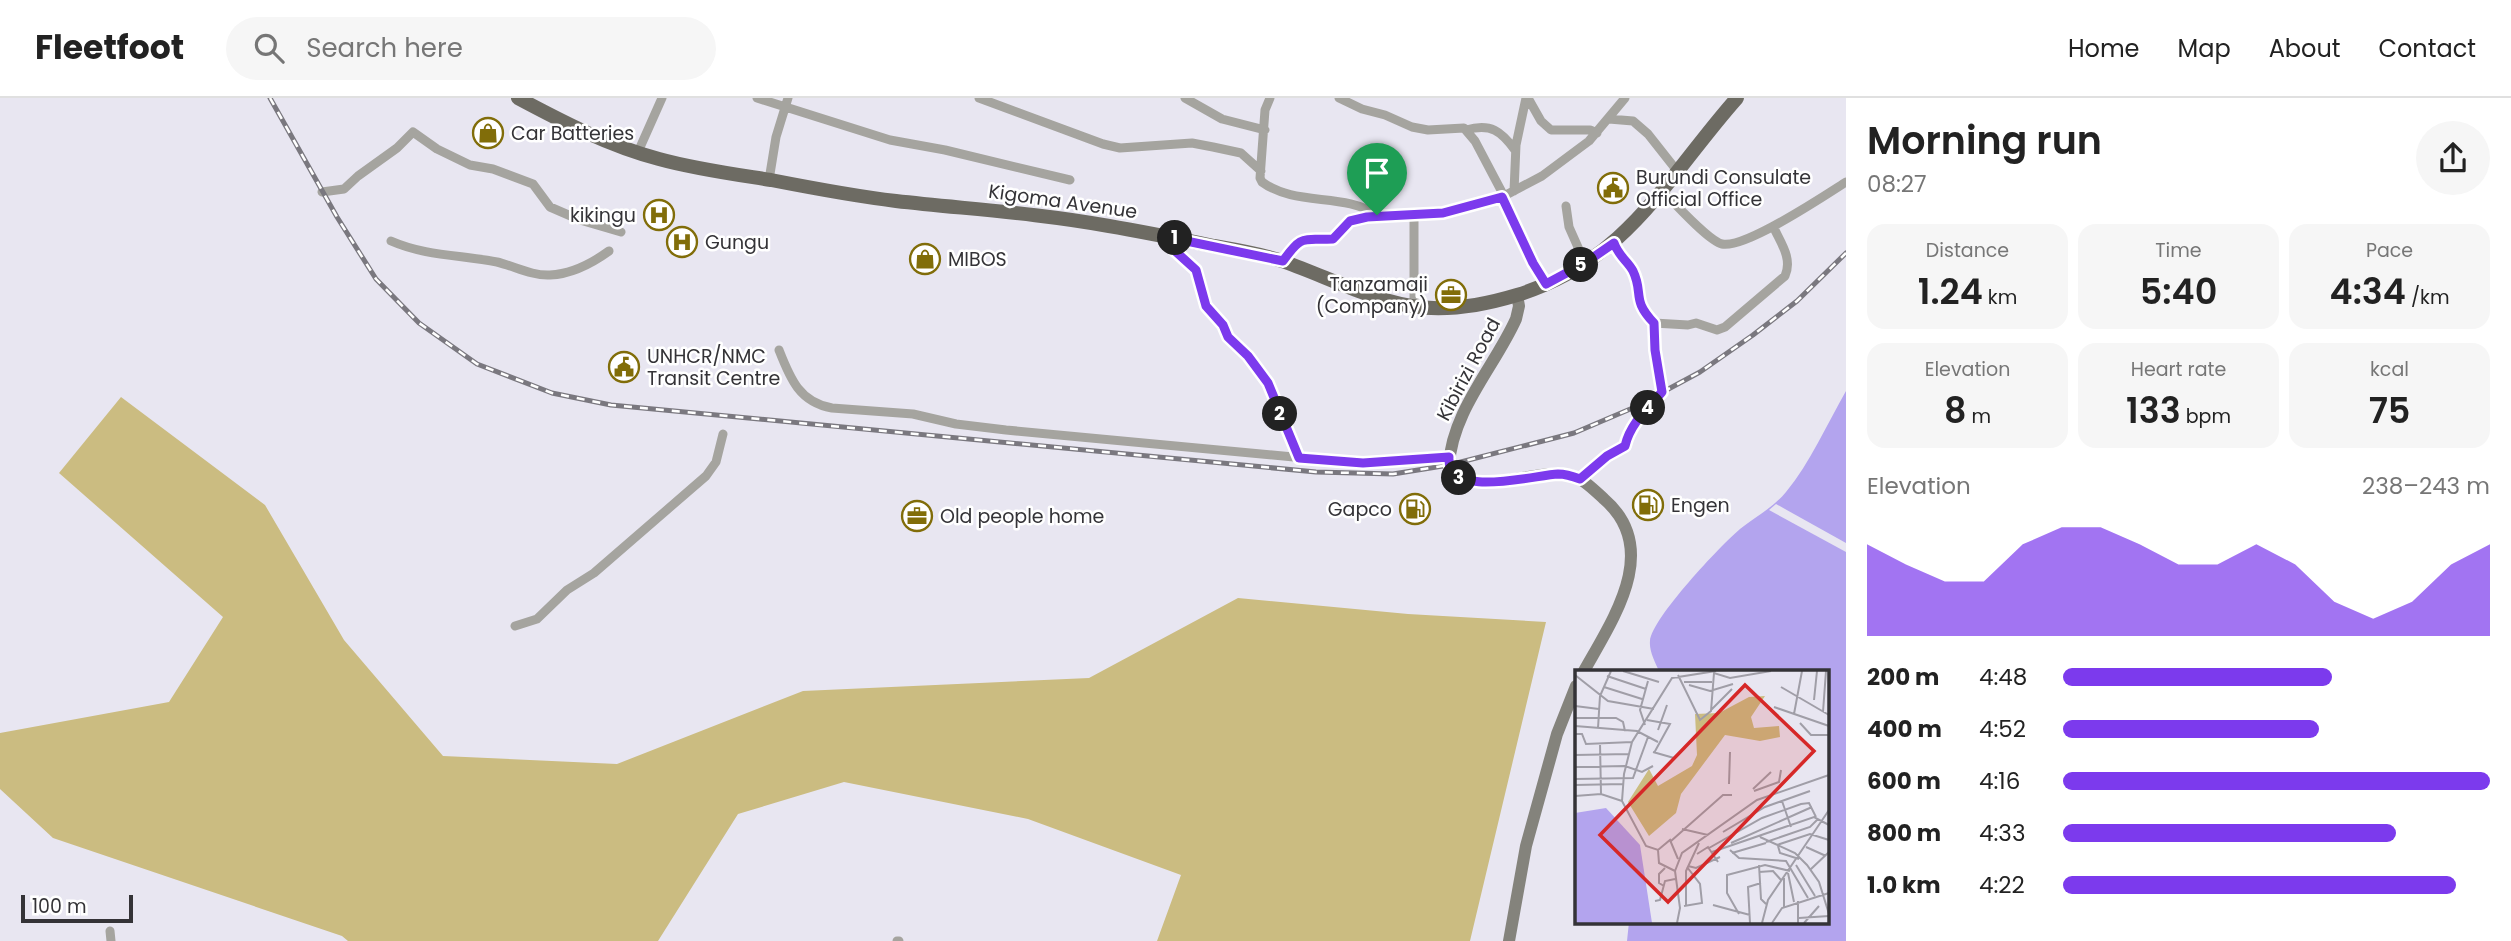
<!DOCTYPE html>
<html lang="en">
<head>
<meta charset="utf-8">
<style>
  body { margin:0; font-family:Poppins,sans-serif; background:#f6f6f6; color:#222; height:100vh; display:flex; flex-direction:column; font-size:26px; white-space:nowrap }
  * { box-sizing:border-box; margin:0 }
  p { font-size:23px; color:#767676 }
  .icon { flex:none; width:38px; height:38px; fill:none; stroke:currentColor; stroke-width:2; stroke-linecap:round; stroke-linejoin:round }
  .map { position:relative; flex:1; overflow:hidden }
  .sheet { display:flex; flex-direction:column; background:#fff; width:665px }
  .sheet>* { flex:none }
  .scale { position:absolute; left:21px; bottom:18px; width:112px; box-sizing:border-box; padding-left:7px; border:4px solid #343337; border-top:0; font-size:19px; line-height:24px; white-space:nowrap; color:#343337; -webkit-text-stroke:5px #fff; paint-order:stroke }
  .pin { position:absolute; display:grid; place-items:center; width:60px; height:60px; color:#fff; margin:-72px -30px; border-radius:50% 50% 50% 0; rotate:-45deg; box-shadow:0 0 7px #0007 }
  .pin .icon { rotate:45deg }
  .km { position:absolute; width:35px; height:35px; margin:-18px; border-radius:50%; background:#222; color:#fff; font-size:19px; line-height:35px; text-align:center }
  .round { display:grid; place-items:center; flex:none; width:74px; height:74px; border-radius:37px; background:#f6f6f6 }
  .summary { display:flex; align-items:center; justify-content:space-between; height:119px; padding:0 21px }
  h1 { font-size:38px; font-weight:600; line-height:52px }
  .figures { display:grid; grid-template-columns:repeat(3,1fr); gap:10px; height:119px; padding:7px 21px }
  .figures div { display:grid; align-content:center; border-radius:18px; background:#f6f6f6; text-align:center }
  .figures b { font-size:35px; font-weight:600 }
  .figures small { font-size:19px; font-weight:400 }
  .figures p { font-size:19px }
  .chart { height:196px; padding:14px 21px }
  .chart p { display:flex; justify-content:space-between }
  .chart svg { width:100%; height:126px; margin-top:7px; fill:#7c3aed; opacity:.7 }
  ul { padding:0 21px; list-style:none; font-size:23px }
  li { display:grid; grid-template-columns:112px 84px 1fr; align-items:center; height:52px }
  li i { height:18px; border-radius:9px; background:#7c3aed }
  header { display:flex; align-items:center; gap:42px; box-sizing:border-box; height:98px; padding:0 35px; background:#fff; border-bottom:2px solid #e0e0e0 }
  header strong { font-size:33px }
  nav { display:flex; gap:38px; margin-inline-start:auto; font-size:24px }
  .search { width:490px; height:63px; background:#f6f6f6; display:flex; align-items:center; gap:18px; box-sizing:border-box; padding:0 24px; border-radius:38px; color:#767676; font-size:26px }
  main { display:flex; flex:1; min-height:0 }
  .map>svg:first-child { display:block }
  .green { fill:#cbbc81 }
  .water { fill:#b3a4ee }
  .pier { fill:#e8e6f1 }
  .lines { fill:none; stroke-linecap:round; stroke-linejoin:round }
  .street { stroke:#a5a49f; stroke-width:9 }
  .secondary { stroke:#84837c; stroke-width:12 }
  .primary { stroke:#6d6b63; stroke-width:14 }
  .rail-casing { stroke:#7a787f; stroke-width:5 }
  .rail { stroke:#fff; stroke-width:2.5; stroke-dasharray:8; stroke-linecap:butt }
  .route-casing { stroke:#fff; stroke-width:14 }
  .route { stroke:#7c3aed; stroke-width:9 }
  .labels { text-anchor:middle; stroke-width:5; stroke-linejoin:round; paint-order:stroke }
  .poi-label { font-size:19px; fill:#343337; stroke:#fff; text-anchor:start }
  .street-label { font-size:19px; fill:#343337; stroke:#fff }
  .inset-road { fill:none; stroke:#a09ea7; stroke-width:2 }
  .view { fill:#d62828; fill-opacity:0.15; stroke:#d62828; stroke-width:3.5 }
  .inset-edge { fill:none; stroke:#343337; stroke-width:3.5 }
</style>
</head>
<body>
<header>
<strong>Fleetfoot</strong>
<div class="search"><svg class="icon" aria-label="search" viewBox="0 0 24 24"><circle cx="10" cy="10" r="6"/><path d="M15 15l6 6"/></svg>Search here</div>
<nav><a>Home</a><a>Map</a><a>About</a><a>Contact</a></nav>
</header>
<main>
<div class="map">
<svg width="1846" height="843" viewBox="0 0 1846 843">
  <rect width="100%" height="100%" fill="#e8e6f1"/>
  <path class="green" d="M121,299L265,407L344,542L443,658L617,666L803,593L1089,580L1238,500L1408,516L1546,524L1470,843H1157L1181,777L1028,721L844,684L738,716L658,843H348L342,838L53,740L0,691V635L169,604L223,519L59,375Z"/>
  <path class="water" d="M1846,293V843H1627L1629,824H1827V573H1659C1655,564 1649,553 1650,543C1652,520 1721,447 1740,431C1756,418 1773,410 1786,394C1810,365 1827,326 1846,293Z"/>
  <path class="pier" d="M1776,406L1846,445V454L1769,412Z"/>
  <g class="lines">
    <path class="street" d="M757,0L890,42L945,52L1070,82
      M979,0L1103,46L1120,50L1192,45L1213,49L1241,55L1261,73
      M1185,0L1222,21L1265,32
      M1270,0L1265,12L1260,80L1262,84C1296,109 1344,94 1377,117
      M1339,0L1362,11L1385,17L1412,29L1428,32L1464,30L1475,43L1504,98
      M1528,0L1541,23L1551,32H1590L1597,35
      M1609,21L1633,23L1648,36L1678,74
      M1466,32C1491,25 1501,33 1515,52
      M638,54L662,0
      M769,82L776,39L788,0
      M1514,93L1516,47L1526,0
      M1662,93C1674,104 1708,143 1722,146C1745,151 1824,98 1846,84
      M322,94L344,91L358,78L397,50L413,34L437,51L470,67L493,71L533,86L550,109L580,122L621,134
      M1502,99L1533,165L1546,186
      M1566,108L1569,129L1585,165
      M1414,117V208
      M1167,139L1174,152L1196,172L1206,208L1223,227L1228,239L1248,258L1268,285L1299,360
      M391,143C425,158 461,157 497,164C514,168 532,178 550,177C572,176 591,166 609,153
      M1283,163C1302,137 1304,143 1333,141L1351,123L1367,119L1443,115L1504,98L1542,78L1589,43L1625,0
      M1654,225L1688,227L1696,225L1717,232L1725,229L1785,178C1793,160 1780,144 1773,128
      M779,252C790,280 799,304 832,310L913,316L956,326L1006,332L1346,364L1449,359
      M1580,381L1607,358L1625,348C1630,326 1647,311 1662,294L1655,252L1654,225C1631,200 1644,196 1633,173C1628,163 1619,159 1614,145
      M515,528L537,521L567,492L594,475L706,378L716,364L723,336
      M110,833L111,843
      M897,843H899"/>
    <path class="secondary" d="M1517,197L1519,208L1516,221C1495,268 1452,313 1449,367C1471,404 1535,369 1569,377C1583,380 1593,391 1604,401C1662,451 1613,521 1584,573
      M1509,843L1526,748L1557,636L1576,588"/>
    <path class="primary" d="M518,0C563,24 609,48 659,61C695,71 733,76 771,82C812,90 854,98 896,103C967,111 1038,115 1109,128C1144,134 1179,141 1214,148C1237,152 1263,156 1285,164C1327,179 1367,200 1411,208C1446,214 1484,207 1517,197C1628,163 1666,80 1737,0"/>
    <g class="rail-casing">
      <path id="rail" d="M270,0L337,119L376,181L419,225L477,266L552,295L611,307L1316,374L1393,376L1449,367L1574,335L1635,309L1700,274L1753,237L1797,203L1846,155"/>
    </g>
    <use href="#rail" class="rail"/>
  </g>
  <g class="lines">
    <g class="route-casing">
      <path id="route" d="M1502,99L1533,165L1546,186L1585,165L1614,145C1619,159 1628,163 1633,173C1644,196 1631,201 1654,225L1655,252L1662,294C1647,311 1630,326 1625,348L1607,358L1580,381C1572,378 1566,376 1558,376C1534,377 1446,402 1449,359L1363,365L1299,360L1268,285L1248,258L1228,239L1223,227L1206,208L1196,172L1174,152L1167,139L1283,163C1303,135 1303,143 1333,141L1350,123L1367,119L1443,115Z"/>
    </g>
    <use href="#route" class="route"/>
  </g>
  <defs>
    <g id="shop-ring" transform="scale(1.575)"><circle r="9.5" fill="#fff" stroke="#816d09" stroke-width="1.5"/><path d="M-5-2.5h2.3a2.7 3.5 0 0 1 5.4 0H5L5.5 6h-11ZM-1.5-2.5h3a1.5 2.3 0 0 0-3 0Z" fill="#816d09"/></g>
    <g id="civic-ring" transform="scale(1.575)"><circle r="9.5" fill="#fff" stroke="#816d09" stroke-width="1.5"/><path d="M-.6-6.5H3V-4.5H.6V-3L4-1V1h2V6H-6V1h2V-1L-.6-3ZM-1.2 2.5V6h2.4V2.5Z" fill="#816d09"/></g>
    <g id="hospital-ring" transform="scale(1.575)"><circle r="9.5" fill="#fff" stroke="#816d09" stroke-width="1.5"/><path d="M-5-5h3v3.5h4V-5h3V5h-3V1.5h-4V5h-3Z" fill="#816d09"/></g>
    <g id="office-ring" transform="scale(1.575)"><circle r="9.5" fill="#fff" stroke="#816d09" stroke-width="1.5"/><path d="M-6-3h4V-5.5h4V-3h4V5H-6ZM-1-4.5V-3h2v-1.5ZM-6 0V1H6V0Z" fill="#816d09"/></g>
    <g id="fuel-ring" transform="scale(1.575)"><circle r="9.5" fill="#fff" stroke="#816d09" stroke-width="1.5"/><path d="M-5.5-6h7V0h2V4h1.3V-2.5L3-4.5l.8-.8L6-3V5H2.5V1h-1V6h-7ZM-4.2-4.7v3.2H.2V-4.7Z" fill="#816d09"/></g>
  </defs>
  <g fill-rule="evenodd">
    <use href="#shop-ring" x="488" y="35"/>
    <use href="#civic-ring" x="1613" y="90"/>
    <use href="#hospital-ring" x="659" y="117"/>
    <use href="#hospital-ring" x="682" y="144"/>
    <use href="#shop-ring" x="925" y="161"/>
    <use href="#office-ring" x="1451" y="197"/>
    <use href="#civic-ring" x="624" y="269"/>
    <use href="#fuel-ring" x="1648" y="407"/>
    <use href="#fuel-ring" x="1415" y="411"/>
    <use href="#office-ring" x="917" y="418"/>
  </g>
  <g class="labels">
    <g class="poi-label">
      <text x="511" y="42">Car Batteries</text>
      <text x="1636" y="86">Burundi Consulate<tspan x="1636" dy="22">Official Office</tspan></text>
      <text x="636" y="124" text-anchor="end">kikingu</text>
      <text x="705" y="151">Gungu</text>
      <text x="948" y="168">MIBOS</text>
      <text x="1428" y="193" text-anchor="end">Tanzamaji<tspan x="1428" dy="22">(Company)</tspan></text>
      <text x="647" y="265">UNHCR/NMC<tspan x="647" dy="22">Transit Centre</tspan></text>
      <text x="1671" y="414">Engen</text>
      <text x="1392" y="418" text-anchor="end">Gapco</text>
      <text x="940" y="425">Old people home</text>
    </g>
    <g class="street-label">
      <text transform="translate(1063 103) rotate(8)" y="7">Kigoma Avenue</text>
      <text transform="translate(1468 271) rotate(-62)" y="7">Kibirizi Road</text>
    </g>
  </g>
  <g transform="translate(1575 572)">
    <rect width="254" height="254" fill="#e8e6f1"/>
    <path d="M190,26L176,47L179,58L204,56L205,67L185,71L150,65L106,124L101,143L74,166L53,132L74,99L83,116L117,96L122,85L120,44L144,43L174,27Z" fill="#cbbc81"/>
    <path d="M31,138L65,175L77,253H0V143Z" fill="#b3a4ee"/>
    <path class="inset-road" d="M48,1L84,12M0,5L33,31L79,39M103,5L125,50L136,41L139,3L155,8L196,1M32,6L71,19M109,12H137M114,15L135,21L158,14M29,17L67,29M206,17L254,45M239,30L242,1M0,36L24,39M199,37L254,56M136,40L157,19M248,42L251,1M219,44L227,1M0,48H41L48,52L50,61M72,50L95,54L79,83M225,53L236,65H254M70,55L65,40L73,11M0,56L62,61L83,72M23,58L25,26L36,1M83,60L92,35M0,64H7L11,74L57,72M25,73L26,124M78,82L99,88M0,85L54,84M0,97L50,96L67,102L78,96M0,109L58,108L73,67M154,114L155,82M0,115L48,114M178,119L196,102M179,121L204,112L206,100M0,126L26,124L47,131M207,131L216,157M107,159L133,165M148,162L190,137L235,121M185,167L220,183L232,195L244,212L254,244M96,171L148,125H157M191,172L235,157L243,149M156,173L237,137M202,175L235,164L254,170M203,176L205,183L224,189M231,177L251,186M134,178L187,148L226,134L234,133L241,147M83,180L84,193L100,201M155,180L164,188L211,191L233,228M137,182L239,147L254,155M157,183L191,173M122,184L133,177L143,192M103,189L95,170L83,180L71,176L47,131L49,104L57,72L97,8L141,1M184,195L186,229L191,234M221,195L240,226M113,196L121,198L145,187M236,199L254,182M184,202L198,201L206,210M213,203L219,232M89,216L84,213V204L90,198M80,231L85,230L90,211L100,209M138,235L175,245M109,236L127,233L125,214L112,197M111,236V201L124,173M209,237V208M164,244L152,223V205L190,195L215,201M224,248L254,246M102,253L105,238L100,201L107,183L182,130L254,105M175,253L173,217L186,213M187,253L193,230L254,140M197,253L207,238L254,223M223,253V231M229,253L244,236"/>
    <path class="view" d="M170,15L239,81L93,232L25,165Z"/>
    <rect width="254" height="254" class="inset-edge"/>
  </g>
</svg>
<div class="scale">100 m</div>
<div class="pin" style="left:1377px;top:117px;background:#1e9e55"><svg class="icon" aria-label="arrive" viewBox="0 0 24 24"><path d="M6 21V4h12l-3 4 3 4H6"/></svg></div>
<b class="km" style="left:1175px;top:140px">1</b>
<b class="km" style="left:1280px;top:316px">2</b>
<b class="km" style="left:1459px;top:380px">3</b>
<b class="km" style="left:1648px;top:310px">4</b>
<b class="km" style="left:1581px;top:167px">5</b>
</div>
<section class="sheet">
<div class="summary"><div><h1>Morning run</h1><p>08:27</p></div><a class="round"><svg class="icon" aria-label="share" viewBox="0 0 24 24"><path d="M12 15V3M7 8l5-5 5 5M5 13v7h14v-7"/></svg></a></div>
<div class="figures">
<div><p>Distance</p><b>1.24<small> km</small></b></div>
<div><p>Time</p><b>5:40</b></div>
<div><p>Pace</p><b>4:34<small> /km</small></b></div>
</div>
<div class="figures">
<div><p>Elevation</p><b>8<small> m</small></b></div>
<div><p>Heart rate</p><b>133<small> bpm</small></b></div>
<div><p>kcal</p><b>75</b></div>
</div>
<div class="chart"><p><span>Elevation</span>238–243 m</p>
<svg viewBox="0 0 160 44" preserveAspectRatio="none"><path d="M0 44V12L10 19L20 25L30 25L40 12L50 6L60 6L70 12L80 19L90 19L100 12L110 19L120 32L130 38L140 32L150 19L160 12V44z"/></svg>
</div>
<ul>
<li><b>200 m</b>4:48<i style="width:63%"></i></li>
<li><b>400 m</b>4:52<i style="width:60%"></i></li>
<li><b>600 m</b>4:16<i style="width:100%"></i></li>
<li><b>800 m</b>4:33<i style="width:78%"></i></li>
<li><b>1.0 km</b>4:22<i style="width:92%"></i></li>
</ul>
</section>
</main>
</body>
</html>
